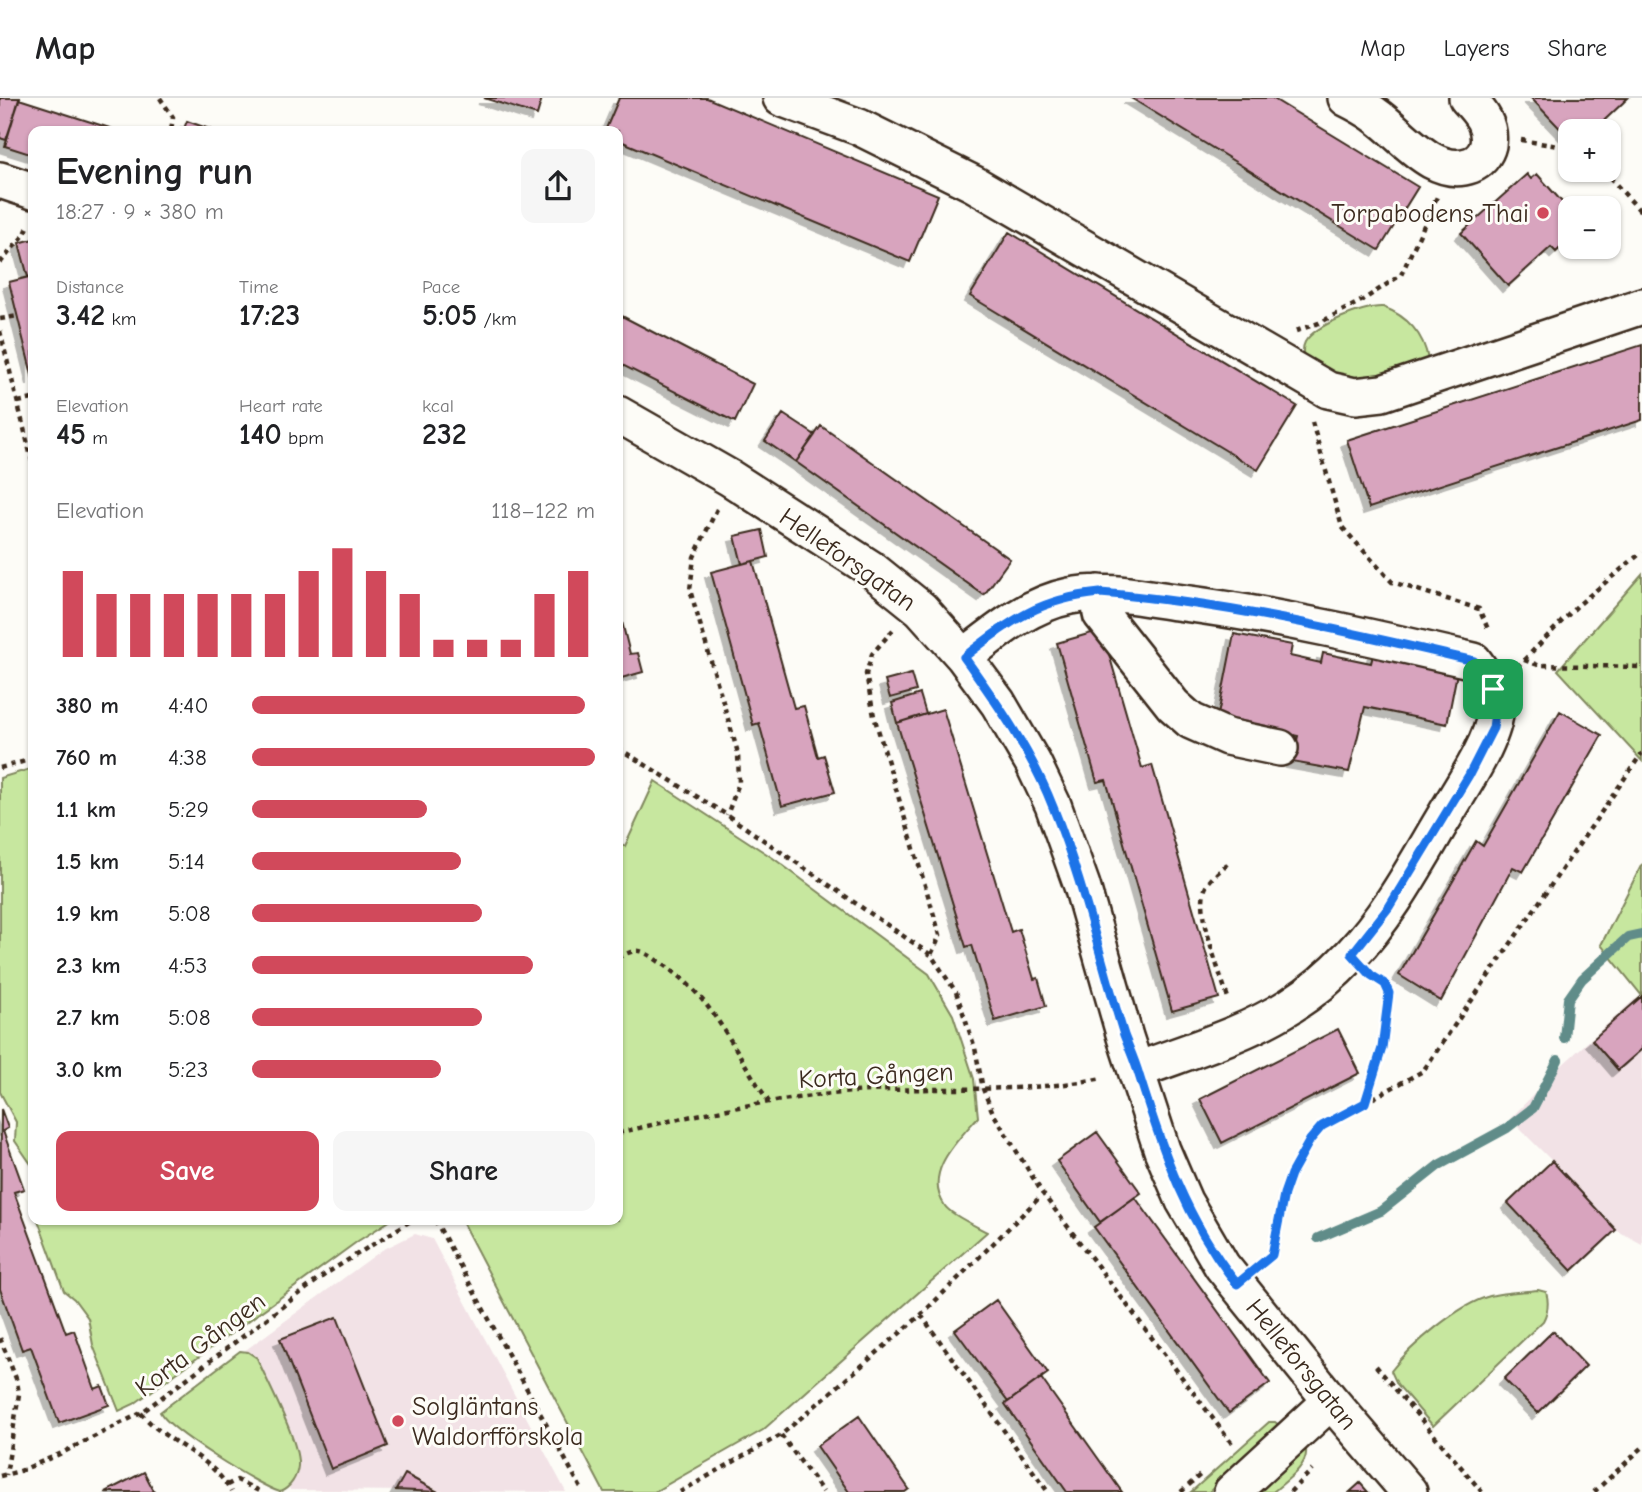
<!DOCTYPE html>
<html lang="en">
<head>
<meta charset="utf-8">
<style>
  body { margin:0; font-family:"Comic Neue",sans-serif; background:#f6f6f6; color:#202124; height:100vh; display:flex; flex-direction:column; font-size:26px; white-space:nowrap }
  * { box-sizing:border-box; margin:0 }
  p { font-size:23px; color:#757577 }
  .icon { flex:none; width:38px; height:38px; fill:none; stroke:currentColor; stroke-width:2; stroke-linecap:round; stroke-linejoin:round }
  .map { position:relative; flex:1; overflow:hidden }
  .drawer { position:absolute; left:28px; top:28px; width:595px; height:1099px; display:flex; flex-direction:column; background:#fff; border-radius:14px; box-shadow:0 2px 5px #0004 }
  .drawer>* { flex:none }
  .fabs { position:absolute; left:1558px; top:21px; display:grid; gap:14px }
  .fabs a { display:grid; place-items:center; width:63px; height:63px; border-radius:14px; background:#fff; box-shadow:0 2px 5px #0004; font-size:35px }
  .pin { position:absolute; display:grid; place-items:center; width:60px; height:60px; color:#fff; margin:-30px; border-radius:14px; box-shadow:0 4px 10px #0006 }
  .round { display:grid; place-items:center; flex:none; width:74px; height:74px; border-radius:14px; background:#f6f6f6 }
  .headline { display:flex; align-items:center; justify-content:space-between; height:119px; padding:0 28px }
  h1 { font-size:38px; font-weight:800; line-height:52px }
  .metrics { display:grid; grid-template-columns:repeat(3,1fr); gap:10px; height:119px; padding:7px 28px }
  .metrics div { display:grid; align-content:center }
  .metrics b { font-size:30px; font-weight:800 }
  .metrics small { font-size:19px; font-weight:400 }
  .metrics p { font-size:19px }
  .chart { height:196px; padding:14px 28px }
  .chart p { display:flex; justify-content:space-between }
  .chart svg { width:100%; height:126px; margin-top:7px; stroke:#d1495b; stroke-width:6 }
  .button { display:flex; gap:14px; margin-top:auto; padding:14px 28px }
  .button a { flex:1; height:80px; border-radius:14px; background:#d1495b; color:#fff; font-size:28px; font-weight:800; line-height:80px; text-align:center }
  .button a+a { background:#f6f6f6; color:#202124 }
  ul { padding:0 28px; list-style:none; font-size:23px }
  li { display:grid; grid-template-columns:112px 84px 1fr; align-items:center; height:52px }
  li i { height:18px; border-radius:9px; background:#d1495b }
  header { display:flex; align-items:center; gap:42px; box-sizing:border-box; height:98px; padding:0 35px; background:#fff; border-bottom:2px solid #e0e0e0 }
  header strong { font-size:33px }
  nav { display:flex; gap:38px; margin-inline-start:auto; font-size:24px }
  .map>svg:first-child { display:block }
  .built { fill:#f2e2e6 }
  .green { fill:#c7e79f; stroke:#81885e; stroke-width:2 }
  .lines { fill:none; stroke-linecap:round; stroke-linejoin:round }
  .stream { stroke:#618c89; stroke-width:10 }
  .building { fill:#d8a4be; stroke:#3b2a1e; stroke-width:2; filter:url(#shadow) }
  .minor-casing { stroke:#3b2a1e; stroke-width:40 }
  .path { stroke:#3b2a1e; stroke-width:4.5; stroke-dasharray:5 5; stroke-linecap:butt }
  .minor { stroke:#fdfcf7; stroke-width:35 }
  .route-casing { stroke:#fff; stroke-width:14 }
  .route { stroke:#1a73e8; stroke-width:9 }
  .poi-dot { fill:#d1495b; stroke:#fdfcf7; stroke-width:2.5 }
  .labels { text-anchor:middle; stroke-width:6; stroke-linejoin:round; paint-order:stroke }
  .poi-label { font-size:26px; fill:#3b2a1e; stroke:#fdfcf7; text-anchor:end }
  .street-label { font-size:26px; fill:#3b2a1e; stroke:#fdfcf7 }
</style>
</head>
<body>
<header>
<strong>Map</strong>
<nav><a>Map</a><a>Layers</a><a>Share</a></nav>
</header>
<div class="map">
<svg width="1642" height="1394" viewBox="0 0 1642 1394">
  <defs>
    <filter id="shadow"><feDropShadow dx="-6" dy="6" stdDeviation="0" flood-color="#0004"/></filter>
  </defs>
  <rect width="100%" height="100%" fill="#fdfcf7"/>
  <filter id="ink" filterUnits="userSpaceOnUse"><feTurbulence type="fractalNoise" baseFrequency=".0143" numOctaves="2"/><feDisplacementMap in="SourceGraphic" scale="14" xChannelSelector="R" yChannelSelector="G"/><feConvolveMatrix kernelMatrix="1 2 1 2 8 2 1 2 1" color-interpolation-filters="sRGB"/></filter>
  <g filter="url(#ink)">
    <path class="built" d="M1635,901L1642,908V1146L1616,1132L1572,1173L1508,1105L1552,1063L1510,1021L1560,969Z
      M415,1136L432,1141L566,1394L290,1392L243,1254L382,1152Z"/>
    <path class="green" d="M1383,209C1407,218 1424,236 1428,262L1426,266L1350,286L1304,261C1303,255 1302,250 1305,244C1315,227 1364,208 1383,209Z
      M1642,476V663L1558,572Z
      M33,670V1069L15,1043L16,1024L0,994V680Z
      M655,683L773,760L929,876L953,917L974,981L978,1019C958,1042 922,1075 945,1108C951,1117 976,1128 987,1134L763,1332L654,1394H604L461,1122H618V744L625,748Z
      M1642,766V898L1601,847Z
      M38,1122H391L358,1143L134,1306L119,1313L93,1247L88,1220L74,1201L64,1193Z
      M1538,1192L1546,1194C1549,1204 1548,1214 1543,1223L1433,1328L1397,1286L1391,1273C1410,1248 1459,1206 1490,1198C1505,1194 1522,1194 1538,1192Z
      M240,1253L248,1254L257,1260C267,1284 300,1344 298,1368C297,1379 290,1390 280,1394C259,1388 169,1332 160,1314Z
      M1269,1324H1275L1279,1327L1276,1332L1209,1394H1191Z
      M1306,1352C1308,1369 1285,1383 1273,1394H1255L1301,1353Z"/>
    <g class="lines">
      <path class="stream" d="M1564,940L1568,901L1582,881L1628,839L1642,836
        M1318,1140L1381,1113L1439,1067L1507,1030L1533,1010L1558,962"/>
    </g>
    <path class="building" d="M0,0H20L6,42L0,40Z
      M484,0H542L537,17Z
      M619,0H707L938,97L910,164L618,42V33H605Z
      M1131,0H1272L1418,89L1379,152Z
      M1531,0H1628L1593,33H1570V41Z
      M19,1L119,33H33V57L5,48Z
      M187,23L215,33H183Z
      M1527,76L1531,81L1537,76L1570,113V141L1556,154L1551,149L1508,188L1461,135Z
      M1009,134L1297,308L1258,372L970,198Z
      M33,141V178L28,179L19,145Z
      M33,178V281L9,184Z
      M618,216L753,286L735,324L618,265Z
      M1642,247V322L1369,410L1347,342Z
      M783,316L815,337L796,364L765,343Z
      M821,328L1010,461L984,497L796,364Z
      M762,432L768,459L742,466L735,438Z
      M753,463L794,610L804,608L818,659L824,657L835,694L782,708L759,625L753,627L711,474Z
      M618,508L630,556L638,555L643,574L618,581Z
      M1102,532L1142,670L1152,667L1219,900L1172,913L1106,682L1097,684L1057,545Z
      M1234,536L1292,547L1290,558L1321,565L1323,555L1371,565L1374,553L1458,570L1447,626L1365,609L1349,674L1292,664L1298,638L1217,622Z
      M911,576L916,593L890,600L885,583Z
      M920,596L926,616L897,625L892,605Z
      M943,611L1011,834L1019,831L1034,881L1038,880L1046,908L995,923L972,847L966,849L897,625Z
      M1560,613L1602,637L1523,774L1513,769L1441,903L1399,877L1476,743L1483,748Z
      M1642,898V951L1618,972L1592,942Z
      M1338,931L1360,975L1222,1045L1200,1001Z
      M1,1011L8,1030L3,1033L24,1091L14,1094L66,1235L74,1232L95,1291L102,1288L109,1307L59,1325L31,1249L22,1252L0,1191Z
      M1097,1034L1141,1095L1100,1124L1057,1063Z
      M1552,1063L1616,1132L1572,1173L1508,1105Z
      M1135,1099L1270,1285L1229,1315L1094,1129Z
      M996,1202L1048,1275L1008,1304L955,1232Z
      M337,1219L388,1348L331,1371L280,1241Z
      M1553,1233L1586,1268L1538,1315L1504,1281Z
      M1041,1280L1122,1394H1067L1005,1306Z
      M859,1318L909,1391L905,1394H849L817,1348Z
      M144,1374L154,1393L152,1394H105Z
      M405,1376L438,1394L396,1392Z
      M1360,1385L1368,1394H1350Z"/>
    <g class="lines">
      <g class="minor-casing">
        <path id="minor" d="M781,0L859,29L974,86L1328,292L1355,298L1382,295L1642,208
          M1346,0C1356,5 1366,10 1375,17C1402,35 1433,81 1471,67C1479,64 1486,56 1488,47C1491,27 1481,15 1467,0
          M0,82L33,93
          M618,316L730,380L870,470L921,511L964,559L998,605L1033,665L1053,707L1082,788L1125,939L1162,1052L1184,1103L1222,1168L1331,1303L1409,1394
          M1099,495L1101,516L1173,607L1191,623L1227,639L1280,650
          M964,559C996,534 1029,506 1070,498C1105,491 1141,499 1176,504C1276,517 1375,540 1474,563C1486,580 1497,594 1495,616C1492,645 1461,690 1446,716C1417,764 1390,816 1351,857C1333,876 1312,894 1290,908C1244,937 1188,953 1138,972
          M1232,1394L1331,1303"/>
      </g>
      <path class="path" d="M160,0L173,19L171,33
        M1521,42L1570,50
        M1603,72L1642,115
        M0,165L25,136L29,127
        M0,221L18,218
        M0,233L33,367
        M1296,233L1319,225L1363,202L1401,177L1437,99
        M18,304L33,301
        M1312,324L1342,429L1392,484L1479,511L1488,531
        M717,411L694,459L690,492L738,655L739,685L727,717
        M893,532L872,556L866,576L874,618L940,837L931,857
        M1524,562L1538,567L1642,569
        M1517,569L1577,508L1642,454
        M618,650L727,717L931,857L956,894L975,950L983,991L993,1015L1043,1096L1233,1347
        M0,670L33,661
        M1227,766C1220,773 1208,782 1205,791C1196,815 1221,878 1229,903
        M618,859C624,857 632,852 639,853C645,854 652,859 658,863C711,894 735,955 769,1004
        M1365,1004C1371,985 1396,905 1388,889C1385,884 1379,882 1374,879
        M618,1035C700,1015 784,998 869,993C947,988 1026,996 1102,980
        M435,1122L583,1394
        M1263,1165C1282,1148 1277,1117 1284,1094C1292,1069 1305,1048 1322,1028L1423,973L1642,655
        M921,1217L1048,1394
        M0,1240L17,1283L19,1296L6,1377
        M1376,1268L1482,1394
        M141,1315C167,1347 211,1356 231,1394
        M781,1337L823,1394
        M0,1378L20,1373L62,1355L141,1315L327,1175L412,1122
        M227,1387L237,1382L261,1394
        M680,1394L781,1337L921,1217L1043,1096
        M1181,1394L1200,1377
        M1290,1394L1312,1372
        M1594,1394L1642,1350"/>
      <use href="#minor" class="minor"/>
    </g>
  </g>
  <g class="lines" filter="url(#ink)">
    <g class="route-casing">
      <path id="route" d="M1100,495C1226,505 1351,534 1474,563L1493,591L1495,614L1493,630L1469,677L1389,809L1352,856L1371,877L1385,886L1389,895L1382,950L1365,1005L1322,1028L1310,1042L1291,1076L1284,1096L1272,1157L1237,1186C1186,1122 1163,1054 1139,977C1135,963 1129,950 1124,937C1100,861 1083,783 1053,709C1032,655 998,606 964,559C1012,522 1038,501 1100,495Z"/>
    </g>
    <use href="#route" class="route"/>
  </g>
  <g class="poi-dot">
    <circle cx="1543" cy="115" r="7"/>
    <circle cx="398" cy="1323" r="7"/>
  </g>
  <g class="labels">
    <g class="poi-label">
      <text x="1529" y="124">Torpabodens Thai</text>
      <text x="412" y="1317" text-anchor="start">Solgläntans<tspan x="412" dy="30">Waldorfförskola</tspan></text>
    </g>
    <g class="street-label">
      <text transform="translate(848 461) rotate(35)" y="9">Helleforsgatan</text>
      <text transform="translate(876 977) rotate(-3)" y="9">Korta Gången</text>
      <text transform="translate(200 1246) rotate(-37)" y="9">Korta Gången</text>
      <text transform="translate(1302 1266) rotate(51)" y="9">Helleforsgatan</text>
    </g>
  </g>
</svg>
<div class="fabs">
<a>+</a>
<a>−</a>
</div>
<div class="pin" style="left:1493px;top:591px;background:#1e9e55"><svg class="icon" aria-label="arrive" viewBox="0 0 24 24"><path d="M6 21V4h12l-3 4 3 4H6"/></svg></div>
<section class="drawer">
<div class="headline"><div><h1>Evening run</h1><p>18:27 · 9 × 380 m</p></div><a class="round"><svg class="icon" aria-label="share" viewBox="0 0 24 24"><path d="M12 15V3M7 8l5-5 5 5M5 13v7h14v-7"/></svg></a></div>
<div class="metrics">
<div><p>Distance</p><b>3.42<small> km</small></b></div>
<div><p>Time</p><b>17:23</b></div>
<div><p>Pace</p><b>5:05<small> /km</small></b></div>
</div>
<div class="metrics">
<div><p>Elevation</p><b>45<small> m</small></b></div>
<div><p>Heart rate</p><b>140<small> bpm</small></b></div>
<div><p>kcal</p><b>232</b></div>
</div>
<div class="chart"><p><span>Elevation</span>118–122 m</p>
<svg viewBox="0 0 160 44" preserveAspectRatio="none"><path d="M5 44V14M15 44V22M25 44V22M35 44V22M45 44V22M55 44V22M65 44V22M75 44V14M85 44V6M95 44V14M105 44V22M115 44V38M125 44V38M135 44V38M145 44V22M155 44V14"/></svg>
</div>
<ul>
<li><b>380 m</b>4:40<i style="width:97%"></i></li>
<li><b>760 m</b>4:38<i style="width:100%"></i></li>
<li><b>1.1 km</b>5:29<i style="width:51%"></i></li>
<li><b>1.5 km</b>5:14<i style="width:61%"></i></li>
<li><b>1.9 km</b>5:08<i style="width:67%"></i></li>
<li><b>2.3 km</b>4:53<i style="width:82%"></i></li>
<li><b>2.7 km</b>5:08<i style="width:67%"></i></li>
<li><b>3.0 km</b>5:23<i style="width:55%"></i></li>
</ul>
<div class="button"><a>Save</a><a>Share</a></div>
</section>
</div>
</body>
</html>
